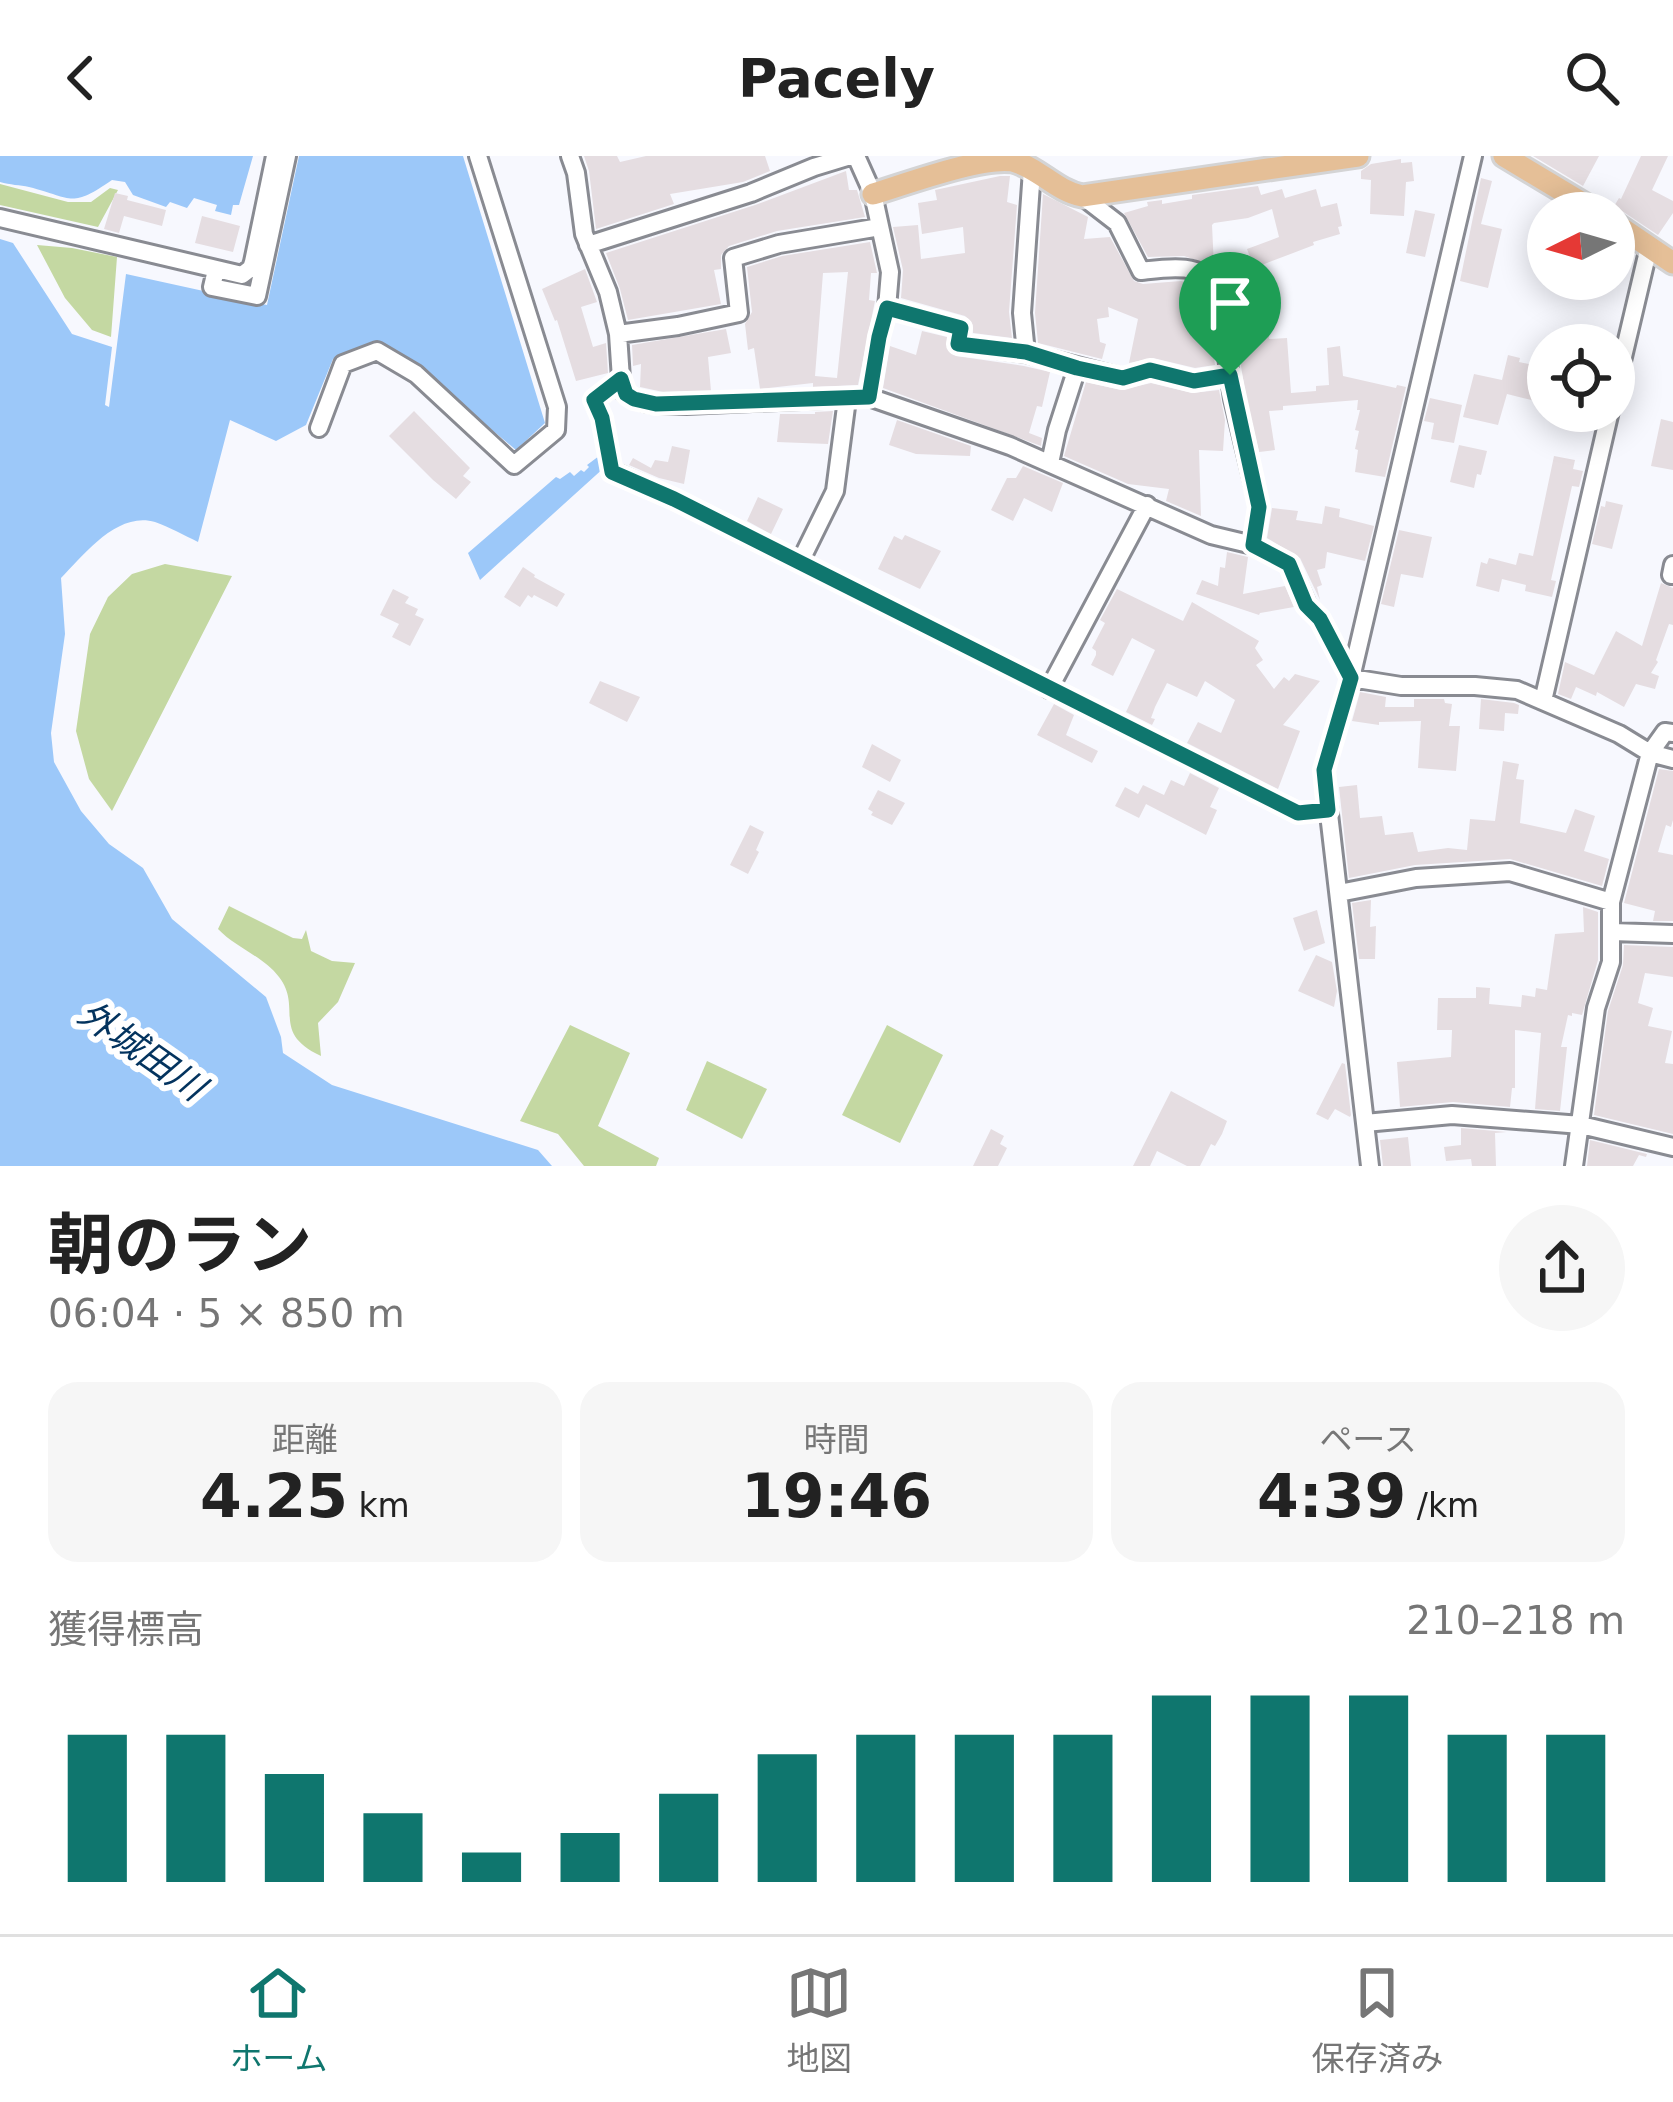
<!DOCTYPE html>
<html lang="ja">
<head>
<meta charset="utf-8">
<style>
  body { margin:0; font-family:"DejaVu Sans","Noto Sans JP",sans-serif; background:#f6f6f6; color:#222; height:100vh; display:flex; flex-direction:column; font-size:45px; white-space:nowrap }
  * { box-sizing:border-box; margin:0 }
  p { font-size:39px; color:#767676 }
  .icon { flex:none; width:66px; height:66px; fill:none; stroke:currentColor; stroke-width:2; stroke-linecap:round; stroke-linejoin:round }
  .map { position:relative; height:1010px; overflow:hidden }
  .drawer { display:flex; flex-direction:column; background:#fff; flex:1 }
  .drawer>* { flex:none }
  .needle { width:78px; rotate:265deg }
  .buttons { position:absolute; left:1527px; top:36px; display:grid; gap:24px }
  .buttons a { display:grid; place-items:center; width:108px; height:108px; border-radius:50%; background:#fff; box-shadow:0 6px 30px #0003; font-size:60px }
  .pin { position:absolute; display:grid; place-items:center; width:102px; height:102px; color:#fff; margin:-123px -51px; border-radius:50% 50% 50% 0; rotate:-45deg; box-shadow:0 0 12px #0007 }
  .pin .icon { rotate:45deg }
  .round { display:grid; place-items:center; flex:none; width:126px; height:126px; border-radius:63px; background:#f6f6f6 }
  .overview { display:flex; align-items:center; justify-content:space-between; height:204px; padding:0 48px }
  h1 { font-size:66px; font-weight:700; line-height:90px }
  .metrics { display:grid; grid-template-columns:repeat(3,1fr); gap:18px; height:204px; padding:12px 48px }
  .metrics div { display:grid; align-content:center; border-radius:30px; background:#f6f6f6; text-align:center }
  .metrics b { font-size:60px; font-weight:700 }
  .metrics small { font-size:33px; font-weight:400 }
  .metrics p { font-size:33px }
  .chart { height:336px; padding:24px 48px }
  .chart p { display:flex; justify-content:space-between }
  .chart svg { width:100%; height:216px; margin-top:12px; stroke:#0f766e; stroke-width:6 }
  header { display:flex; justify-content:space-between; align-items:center; height:156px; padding:0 48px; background:#fff; font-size:54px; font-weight:700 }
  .tabs { display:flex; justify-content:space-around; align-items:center; height:168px; border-top:3px solid #e0e0e0; background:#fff; font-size:33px; color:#767676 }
  .tabs a { display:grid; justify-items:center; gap:6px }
  .tabs .on { color:#0f766e }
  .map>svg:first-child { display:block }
  .green { fill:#c4d8a2 }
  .water { fill:#9cc8f9 }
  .building { fill:#e5dde1; fill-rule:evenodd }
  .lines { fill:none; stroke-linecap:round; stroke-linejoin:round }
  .minor-casing { stroke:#898b92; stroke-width:22 }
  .major-casing { stroke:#d4d4d5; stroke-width:27 }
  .minor { stroke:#fff; stroke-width:16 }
  .major { stroke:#e5bf97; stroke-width:21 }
  .route-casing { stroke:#fff; stroke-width:24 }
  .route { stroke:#0f766e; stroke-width:15 }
  .labels { text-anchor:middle; stroke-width:12; stroke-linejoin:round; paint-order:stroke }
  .water-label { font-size:36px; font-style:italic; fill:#03335e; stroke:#fff }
</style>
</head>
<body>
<header><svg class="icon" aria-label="back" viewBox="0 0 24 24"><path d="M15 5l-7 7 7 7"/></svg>Pacely<svg class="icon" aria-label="search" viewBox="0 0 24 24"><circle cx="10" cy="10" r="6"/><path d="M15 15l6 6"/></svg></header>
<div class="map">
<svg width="1673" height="1010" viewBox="0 0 1673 1010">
  <rect width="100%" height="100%" fill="#f7f8fe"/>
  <path class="green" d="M0,28L68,46H91L110,32L118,34L98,71L0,49Z
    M37,89L72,92L117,101L111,181L92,174L65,142Z
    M165,408L232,420L112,655L89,623L76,575L90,478L108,441L132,418Z
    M229,750L293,782L302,783L306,774L311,795L332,805L355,807L338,846L318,867L321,900C270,876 303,852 279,821C263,800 236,792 218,773Z
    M570,869L630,897L598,970L659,1002L656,1010H584L558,978L520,965Z
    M887,869L943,899L900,987L842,959Z
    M707,905L767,933L742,983L686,954Z"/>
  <path class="water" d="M0,0H253L239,49H233L231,59L215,55L217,49L194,42L187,52L170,46L166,51L133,39L125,26L112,24C70,53 73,42 29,31C20,29 10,29 0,26Z
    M299,0H463L545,267L516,294L419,213L373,187L333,203L306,269L276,285L230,264L198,386C184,379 169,371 155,366C117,355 84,399 61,422L65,478L51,577L54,606L81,655L109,688L143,712L172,763L266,841L281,881L283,897L332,929L538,994L552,1010H0V83L13,87L72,178L112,191L105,249L109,251L126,118L267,149Z
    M601,295L606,310L480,424L468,397L556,321L560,323L570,316L574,320L581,314L584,316L589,311L587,309L599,300Z"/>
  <path class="building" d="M584,0H617L620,6L646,0H765L770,15L743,26L670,38L674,48L596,73L589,15Z
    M1533,0H1599L1583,30Z
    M1641,0H1668L1652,34L1673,45V57L1658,79L1622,55L1613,52L1619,42L1621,43Z
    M1401,3V7L1412,6L1414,25L1406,26L1404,60L1370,58L1371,24L1361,23V15L1371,8Z
    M846,15L849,34H857L865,61L777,75L729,90L721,99V113L714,114L721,148L628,164L620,133L606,97L755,49Z
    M1000,20H1010L1007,46L1017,49L1009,156L1012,182L973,177L972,167L965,160L901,142L903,114L893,71L918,69L921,103L965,97L963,71L922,78L918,47L937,44L935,34Z
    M1481,22L1492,25L1481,68L1502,73L1488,132L1460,125Z
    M1258,30L1261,39L1282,33L1285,42L1316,33L1321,51L1337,47L1342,70L1338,71L1340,78L1313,86L1314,89L1254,112L1247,93L1279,81L1272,53L1248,62L1214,67L1212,69L1214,110L1184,100L1148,101L1124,57L1148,50L1147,46L1162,44V48L1192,43V39Z
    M115,37L128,40L127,44L166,54L162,70L124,60L119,77L104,73Z
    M1043,38L1088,61L1084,83L1110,81L1134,125L1143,128L1181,125L1202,132L1205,136L1215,209L1195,212L1153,202L1129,207L1138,163L1108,151L1109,161L1097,163L1100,186L1106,188L1102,203L1038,187L1035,157Z
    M1415,54L1435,58L1425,101L1406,97Z
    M202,60L240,70L233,96L195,87Z
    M870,86L877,117H871L869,144L875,145L858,229L813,231V227L760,233L754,192L748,194L745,168L752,156L747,111L782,100ZM848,116L837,222L815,220L823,117Z
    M585,113L597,146L581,151L593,191L606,187L608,217L576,225L557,164L555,165L542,133Z
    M1254,120L1257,143L1260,148L1265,147L1269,183L1287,182L1291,237L1316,235V230L1329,229L1327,192L1340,190L1343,220L1396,232L1397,229L1406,231L1385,321L1355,316L1358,294L1355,293L1359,275L1355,274L1360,254H1357L1358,244L1283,250V254L1269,255L1275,294L1259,296L1246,241L1227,123Z
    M726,173L731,197L708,201L711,235L663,236L640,231L641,208L633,210L632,189Z
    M922,175L947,181L948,194L956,200L1024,210L1050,216L1042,251L1037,250L1029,277L1042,282L1041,290L883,232L890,190L916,199Z
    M1508,199L1520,202L1519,206L1548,212V248L1507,238L1498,269L1463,261L1474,218L1502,224Z
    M1086,226L1121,234L1151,227L1192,237L1219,234L1225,264L1223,295L1199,294L1201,360L1166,345L1169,333L1128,328L1064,300Z
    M1430,242L1462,249L1454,287L1431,283L1434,267L1424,265Z
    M414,255L470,312L463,320L471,326L456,343L433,324L389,280Z
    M833,255L828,288L777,286L780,258H815V256Z
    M1661,263L1673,266V314L1651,310Z
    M897,264L971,290L970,300L916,298L889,289Z
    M1459,289L1487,295L1481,319L1477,318L1474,332L1450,326Z
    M672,290L690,294L684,328L659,322L629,309L633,302L651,312L655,304L668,306Z
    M1554,300L1575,304L1573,313L1583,315L1579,331L1572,330L1551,424L1556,425L1552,441L1525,435L1526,429L1502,423L1499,436L1476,430L1481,406L1487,408L1489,402L1516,409L1519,397L1533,400Z
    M1023,310L1063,327L1052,356L1024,342L1013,365L991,354L1007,322H1016Z
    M758,341L783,353L771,378L747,365Z
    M1606,345L1623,349L1612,393L1592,388L1601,350L1605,351Z
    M1325,350L1340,353L1339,361L1374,370L1365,405L1327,396L1325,412L1317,414L1322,429L1317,431L1320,444L1300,402L1267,382L1272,352L1298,355L1296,364L1322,368Z
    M1399,374L1432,381L1423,422L1401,418L1394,451L1381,448Z
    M905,379L941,395L920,433L878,413L894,380L902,384Z
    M1227,396L1248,401L1243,438L1285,430L1294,451L1260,457L1259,459L1196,438L1202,424L1218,430L1220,411L1225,412Z
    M523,411L535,419L534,421L565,438L557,451L534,439L532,442L528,439L520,451L504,441Z
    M1661,427L1673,432V469L1669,468L1656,504L1658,506L1651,517L1659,520L1655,533L1636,528L1624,551L1597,536L1596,540L1576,531L1571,543L1558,538L1565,506L1594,519L1616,475L1642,490Z
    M393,433L409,441L405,447L418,453L415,459L424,463L410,490L392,481L399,468L380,459Z
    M1117,433L1183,465L1192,446L1259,485L1255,492L1263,504L1256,509L1274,533L1284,521L1289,525L1295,518L1320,525L1283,569L1300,575L1278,633L1187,587L1198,566L1221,577L1235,544L1205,525L1197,541L1167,527L1155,551L1151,562L1155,563L1152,569L1126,556L1155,494L1132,482L1113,520L1091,509L1096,499V495L1092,492L1105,467L1100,464Z
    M600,525L640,541L627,566L589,547Z
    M1360,536L1386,541L1385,551H1414V543H1444L1445,547L1452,548L1449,570H1460L1456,615L1418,612L1421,565L1379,566V569L1352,565Z
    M1481,543L1514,547L1519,549L1518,558L1505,557L1504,575L1479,573Z
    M1054,548L1074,559L1066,579L1098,595L1092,607L1037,579Z
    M872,588L901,604L890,626L862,611Z
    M1503,605L1519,608L1516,623L1524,624L1520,667L1566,677L1575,653L1595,660L1584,695L1609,703L1602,730L1510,703L1415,709L1349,722L1339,631L1357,629L1360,662L1382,660L1385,679L1413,676L1418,696L1448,692L1467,694L1470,663L1495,665Z
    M1659,613L1673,615V664L1671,671L1666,669L1658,696L1673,699V765H1653L1655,755L1624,747Z
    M1190,617L1219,632L1210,651L1217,654L1206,679L1146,648L1139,662L1115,650L1125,631L1138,638L1143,629L1164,639L1171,624L1184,630Z
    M878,634L905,647L892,669L871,659L873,656L868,653Z
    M750,669L764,676L756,694L759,696L748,718L730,709Z
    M1371,744L1370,771L1376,770L1375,803H1359L1352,747Z
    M1583,751L1598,756V804L1582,859L1572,857V860L1568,859L1561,891H1567L1560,955L1535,953L1541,877L1515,874V932H1512L1510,951L1453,946L1400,951L1397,906L1451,901L1452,874H1437L1438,842H1476V831L1490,832L1489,848L1521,851L1522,839L1535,841L1536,832L1547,834L1555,778L1584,776Z
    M1317,754L1325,787L1304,795L1293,762Z
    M1624,789L1673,791V821L1645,817L1638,847L1653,852L1648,870L1672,875L1665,907L1673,908V978L1594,959L1608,855L1623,809Z
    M1316,799L1332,806L1337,835L1334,851L1298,835Z
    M1342,907L1345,908L1351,959L1350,961L1335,953L1328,964L1316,958Z
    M1171,935L1227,965L1222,978L1215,990L1211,988L1200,1010H1187L1157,995L1150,1010H1133Z
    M1461,972L1507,976L1495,977L1496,1010H1472L1471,1003L1446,1005L1444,991L1461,989Z
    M991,973L1004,980L1000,988L1007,992L998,1010H973Z
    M1408,981L1411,1010H1383L1380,984Z
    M1590,984L1647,998L1646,1001L1639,999L1633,1010H1587Z"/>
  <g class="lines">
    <g class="minor-casing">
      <path id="minor" d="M570,0L576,17L584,78L608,136L618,178L621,223L625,238C644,250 665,249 686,249L869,241L1010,290L1211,379L1253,389L1289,408L1307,449L1320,463L1351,522L1401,530H1475L1517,534L1619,578L1650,597L1665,576L1673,577
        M856,0L873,38L890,116L887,152L879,181L869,241
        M1082,40L1117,67L1141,115C1167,112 1199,106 1217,130L1233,243L1259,351L1253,389
        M0,62L242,119L251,112L253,106L275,0
        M588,89L751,37L814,11L850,0
        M216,114L212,131L257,140L287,0
        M887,152L961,172L959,188L1026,197L1123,222L1151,214L1194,225L1230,219
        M618,178L678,170L739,157L733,102L779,88L880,71
        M1026,197L1022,157L1032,14
        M621,223L594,245L602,262L612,315L674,343L1298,657L1328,654
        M1614,239L1649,91
        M319,272L343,208L377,195L416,218L514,309L556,274L557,251L478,0
        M1050,307L1057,274L1077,212
        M800,406L835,335L847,243
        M1673,409L1671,419H1673
        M1049,533L1147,349
        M1543,545L1610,255
        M1339,737L1416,722L1510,716L1611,746
        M1612,776L1673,778
        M1365,967L1452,959L1581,969L1673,991
        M1370,1010L1324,615L1351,522L1473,0
        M1574,1010L1596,852L1611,806V746L1650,597L1673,603"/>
    </g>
    <g class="major-casing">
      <path id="major" d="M1504,0L1599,57
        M873,38C906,28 982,0 1013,5C1039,12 1056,35 1082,40L1358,0
        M1614,67L1673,107"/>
    </g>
    <use href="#minor" class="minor"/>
    <use href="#major" class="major"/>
  </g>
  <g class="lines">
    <g class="route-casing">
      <path id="route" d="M887,152L961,172L958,188L1026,196L1077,212L1123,222L1150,214L1194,225L1230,219L1259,351L1253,389L1289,408L1306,449L1320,463L1351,522L1324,614L1328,654L1298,657L674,343L612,316L602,262L594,244L621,223L626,238L634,243L656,248L869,241L879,181Z"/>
    </g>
    <use href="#route" class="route"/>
  </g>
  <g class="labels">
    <g class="water-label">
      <text transform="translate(142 894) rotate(35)" y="13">外城田川</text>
    </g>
  </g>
</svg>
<div class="buttons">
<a><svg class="needle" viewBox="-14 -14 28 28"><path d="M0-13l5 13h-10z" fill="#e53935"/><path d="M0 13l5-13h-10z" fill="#767676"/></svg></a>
<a><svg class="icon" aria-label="locate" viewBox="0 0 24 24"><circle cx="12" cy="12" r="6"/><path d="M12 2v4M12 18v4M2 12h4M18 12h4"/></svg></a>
</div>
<div class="pin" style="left:1230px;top:219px;background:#1e9e55"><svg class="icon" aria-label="arrive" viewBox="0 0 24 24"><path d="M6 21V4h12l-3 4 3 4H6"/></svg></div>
</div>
<section class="drawer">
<div class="overview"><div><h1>朝のラン</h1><p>06:04 · 5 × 850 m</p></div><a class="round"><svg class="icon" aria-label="share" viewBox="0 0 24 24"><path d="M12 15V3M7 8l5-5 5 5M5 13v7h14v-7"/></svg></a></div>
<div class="metrics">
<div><p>距離</p><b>4.25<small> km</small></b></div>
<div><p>時間</p><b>19:46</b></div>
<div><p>ペース</p><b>4:39<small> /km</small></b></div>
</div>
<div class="chart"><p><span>獲得標高</span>210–218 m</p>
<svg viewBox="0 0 160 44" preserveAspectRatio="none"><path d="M5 44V14M15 44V14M25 44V22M35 44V30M45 44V38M55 44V34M65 44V26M75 44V18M85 44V14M95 44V14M105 44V14M115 44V6M125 44V6M135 44V6M145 44V14M155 44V14"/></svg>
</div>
</section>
<nav class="tabs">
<a class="on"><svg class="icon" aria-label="home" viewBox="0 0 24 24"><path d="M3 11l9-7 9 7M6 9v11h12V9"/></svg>ホーム</a>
<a><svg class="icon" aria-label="map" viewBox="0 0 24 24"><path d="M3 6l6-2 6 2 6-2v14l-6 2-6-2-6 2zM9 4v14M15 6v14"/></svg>地図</a>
<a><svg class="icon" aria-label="saved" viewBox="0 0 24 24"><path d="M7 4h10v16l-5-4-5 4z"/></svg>保存済み</a>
</nav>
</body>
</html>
